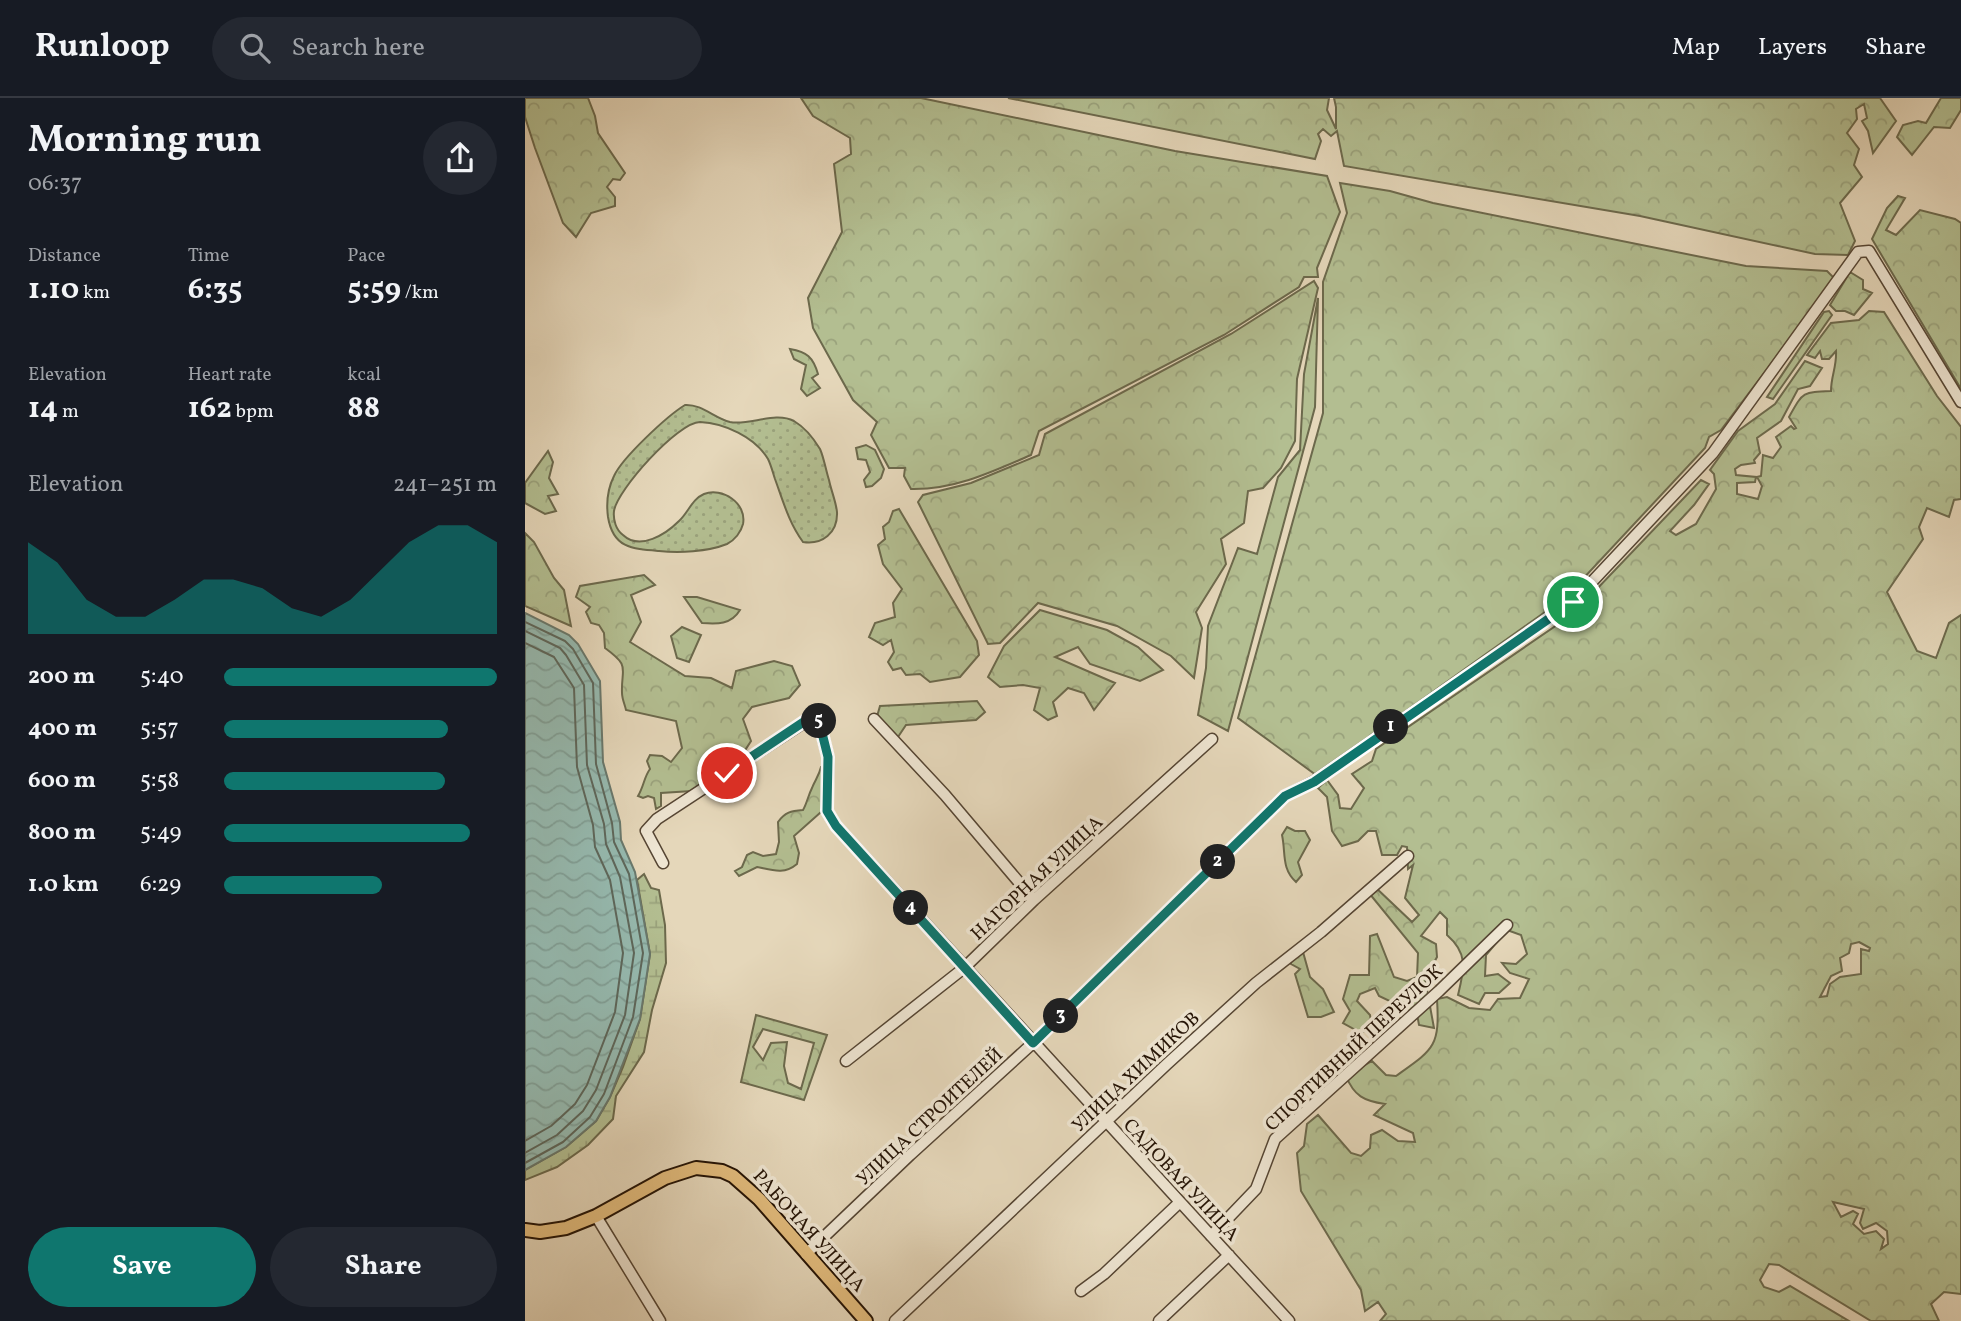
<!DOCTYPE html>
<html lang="en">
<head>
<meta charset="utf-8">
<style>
  body { margin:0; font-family:Vollkorn,serif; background:#242831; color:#f1f3f6; height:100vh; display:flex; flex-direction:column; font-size:26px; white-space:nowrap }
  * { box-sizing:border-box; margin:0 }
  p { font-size:23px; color:#9ea1a6 }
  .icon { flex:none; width:38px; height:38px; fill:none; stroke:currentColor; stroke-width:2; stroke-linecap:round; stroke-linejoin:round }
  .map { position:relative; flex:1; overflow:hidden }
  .sheet { display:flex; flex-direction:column; background:#171b24; width:525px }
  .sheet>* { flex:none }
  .pin { position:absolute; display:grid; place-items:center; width:60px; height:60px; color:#fff; margin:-30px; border:4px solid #fff; border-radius:50%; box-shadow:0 2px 7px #0007 }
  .km { position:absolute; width:35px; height:35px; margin:-18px; border-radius:50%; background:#222; color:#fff; font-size:19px; line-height:35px; text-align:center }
  .round { display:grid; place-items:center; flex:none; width:74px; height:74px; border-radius:37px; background:#242831 }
  .head { display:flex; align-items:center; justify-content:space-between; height:119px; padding:0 28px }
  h1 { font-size:38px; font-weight:700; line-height:52px }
  .figures { display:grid; grid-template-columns:repeat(3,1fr); gap:10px; height:119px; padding:7px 28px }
  .figures div { display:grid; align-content:center }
  .figures b { font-size:30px; font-weight:700 }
  .figures small { font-size:19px; font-weight:400 }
  .figures p { font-size:19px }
  .chart { height:196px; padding:14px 28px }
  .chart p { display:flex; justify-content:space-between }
  .chart svg { width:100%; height:126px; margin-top:7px; fill:#0f766e; opacity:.7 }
  .primary-button { display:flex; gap:14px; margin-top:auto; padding:14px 28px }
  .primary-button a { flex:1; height:80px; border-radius:42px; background:#0f766e; color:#fff; font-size:28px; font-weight:700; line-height:80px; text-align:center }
  .primary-button a+a { background:#242831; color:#f1f3f6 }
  ul { padding:0 28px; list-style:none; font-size:23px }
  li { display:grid; grid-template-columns:112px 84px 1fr; align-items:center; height:52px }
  li i { height:18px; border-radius:9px; background:#0f766e }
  header { display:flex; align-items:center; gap:42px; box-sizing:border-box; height:98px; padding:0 35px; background:#171b24; border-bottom:2px solid #363941 }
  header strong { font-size:33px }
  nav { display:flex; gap:38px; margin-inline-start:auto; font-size:24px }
  .search { width:490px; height:63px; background:#242831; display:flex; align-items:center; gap:18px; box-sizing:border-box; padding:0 24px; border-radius:38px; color:#9ea1a6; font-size:26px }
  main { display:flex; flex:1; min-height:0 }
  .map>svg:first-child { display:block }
  .grass { fill:url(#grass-dots); stroke:#6c694c; stroke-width:2 }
  .forest { fill:url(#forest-crowns); stroke:#6c694c; stroke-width:2; fill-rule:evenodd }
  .wetland { fill:url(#wetland-marsh); stroke:#6c694c; stroke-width:2 }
  .water { fill:url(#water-waves); stroke:#69786c; stroke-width:2 }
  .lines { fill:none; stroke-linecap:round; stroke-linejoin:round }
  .shore { stroke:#5e675b; stroke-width:2 }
  .minor-casing { stroke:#554533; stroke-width:13 }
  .major-casing { stroke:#251406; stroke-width:16 }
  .minor { stroke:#eee5d2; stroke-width:10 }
  .major { stroke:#e2bc7d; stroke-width:12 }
  .route-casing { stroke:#fff; stroke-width:14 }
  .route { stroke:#0f766e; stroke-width:9 }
  .labels { text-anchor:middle; stroke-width:7; stroke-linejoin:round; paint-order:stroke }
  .street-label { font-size:19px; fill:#251406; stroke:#eee5d2 }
</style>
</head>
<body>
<header>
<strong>Runloop</strong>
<div class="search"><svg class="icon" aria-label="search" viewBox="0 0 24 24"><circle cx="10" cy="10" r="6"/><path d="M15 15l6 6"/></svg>Search here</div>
<nav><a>Map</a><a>Layers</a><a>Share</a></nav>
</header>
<main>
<section class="sheet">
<div class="head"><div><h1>Morning run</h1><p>06:37</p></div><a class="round"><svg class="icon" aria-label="share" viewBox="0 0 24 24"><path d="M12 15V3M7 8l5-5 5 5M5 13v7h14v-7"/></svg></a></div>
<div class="figures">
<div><p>Distance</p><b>1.10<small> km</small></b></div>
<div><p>Time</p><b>6:35</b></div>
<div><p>Pace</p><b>5:59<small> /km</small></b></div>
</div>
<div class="figures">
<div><p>Elevation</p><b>14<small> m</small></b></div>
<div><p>Heart rate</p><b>162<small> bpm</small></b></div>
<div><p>kcal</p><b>88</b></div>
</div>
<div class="chart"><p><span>Elevation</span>241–251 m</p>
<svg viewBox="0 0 160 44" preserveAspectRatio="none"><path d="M0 44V12L10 19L20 32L30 38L40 38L50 32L60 25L70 25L80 28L90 35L100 38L110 32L120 22L130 12L140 6L150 6L160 12V44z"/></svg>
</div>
<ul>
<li><b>200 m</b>5:40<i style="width:100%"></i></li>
<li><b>400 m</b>5:57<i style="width:82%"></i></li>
<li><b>600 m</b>5:58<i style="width:81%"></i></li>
<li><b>800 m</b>5:49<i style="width:90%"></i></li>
<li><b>1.0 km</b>6:29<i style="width:58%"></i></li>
</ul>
<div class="primary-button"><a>Save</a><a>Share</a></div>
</section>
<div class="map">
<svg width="1436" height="1223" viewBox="0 0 1436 1223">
  <defs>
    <pattern id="grass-dots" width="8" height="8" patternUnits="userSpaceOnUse" patternTransform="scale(1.75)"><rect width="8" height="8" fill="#b3be91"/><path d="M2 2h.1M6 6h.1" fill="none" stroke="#9aa27c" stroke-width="1.8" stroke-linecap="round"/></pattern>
    <pattern id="forest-crowns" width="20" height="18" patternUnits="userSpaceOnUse" patternTransform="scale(1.75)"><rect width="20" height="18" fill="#b3be91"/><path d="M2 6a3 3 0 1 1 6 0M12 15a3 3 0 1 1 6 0" fill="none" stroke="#9aa27c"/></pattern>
    <pattern id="wetland-marsh" width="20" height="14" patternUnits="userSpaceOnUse" patternTransform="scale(1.75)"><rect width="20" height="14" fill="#b3be91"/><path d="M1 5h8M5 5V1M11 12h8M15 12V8" fill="none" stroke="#9aa27c"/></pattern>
    <pattern id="water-waves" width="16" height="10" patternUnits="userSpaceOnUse" patternTransform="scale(1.75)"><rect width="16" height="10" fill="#96bab0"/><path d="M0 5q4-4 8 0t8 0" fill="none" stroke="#819f96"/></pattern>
  </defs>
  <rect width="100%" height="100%" fill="#e5d7ba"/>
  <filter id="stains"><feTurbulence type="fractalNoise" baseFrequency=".00286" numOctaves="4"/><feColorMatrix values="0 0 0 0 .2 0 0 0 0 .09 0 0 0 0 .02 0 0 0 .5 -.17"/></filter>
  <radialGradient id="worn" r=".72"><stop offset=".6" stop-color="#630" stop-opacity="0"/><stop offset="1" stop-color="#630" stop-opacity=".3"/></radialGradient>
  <path class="grass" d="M160,307C177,306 189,320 205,324C224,328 250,313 269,323C279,329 289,341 295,351C299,360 301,373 304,382C306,392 311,404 312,414C313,435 297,447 278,444C264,425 258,403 250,381C248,375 246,367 243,361C230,339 199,325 175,324C153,324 92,392 89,413C88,422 91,432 98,437C115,453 141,436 154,423C163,415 167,401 179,396C197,389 222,405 218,426C216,434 210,442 202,446C182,454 154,455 134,453C107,451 88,450 83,419C81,404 82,392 89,378C97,360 142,318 160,307Z"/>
  <path class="forest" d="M0,0H63L70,18L73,35L100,75L95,82L88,81L82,89L90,99V108L66,115L51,139L38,125L10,50L0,19Z
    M276,0H396L650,53L802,78L815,114L792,170L793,179H779L774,189L699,237L514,333L506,357C467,374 429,392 386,391L379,378L380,370H364L346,337L352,324L328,302L288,230L283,200L317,134L309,66L326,56L325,40L288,18Z
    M483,0H804L802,12L811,31V9L809,0H1355L1371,23L1348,55L1343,33L1337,23L1342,20L1339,6L1331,11L1332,21L1322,35L1334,51L1329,67L1337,79L1315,105L1330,143L1323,157L1290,156L1115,118L819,68L812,33L806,38L798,31L793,36L796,43L790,61Z
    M1416,0H1436V12L1425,30L1409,29L1387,57L1372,39L1378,27L1393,23L1401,25Z
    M815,85L865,93L908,105L1221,168L1302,173L1310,181L1196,332L1184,339L1180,350L1041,499L791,677L713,620L798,315V184L822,115Z
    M1373,98L1380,100L1361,132L1371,137L1395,112L1430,121L1436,125V291L1347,141L1362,110Z
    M1325,174L1338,182V191L1347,195L1329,217L1320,213H1311L1305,207Z
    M789,183L793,190L772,281L770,343L756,370L738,390L723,393L719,425L696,441L701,466L671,514L677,530L669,580L646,558L592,528L513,505L475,545L463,546L393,404L398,397L446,385L514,357L520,336L706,236Z
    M793,200L790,309L703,633L673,617L681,570L683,528L713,450L732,456L753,379L775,352L779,276Z
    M1304,213L1307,217L1248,301L1242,299L1299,214Z
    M1344,213L1359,214L1412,298L1436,329V401L1429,402L1424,419L1402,410L1394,429L1398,441L1362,494L1392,553L1411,560L1424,525L1436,517V1196L1419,1194L1406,1206L1414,1223H1346L1254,1167L1244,1166L1235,1182L1239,1189L1254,1194L1265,1188L1324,1223H855L861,1216L853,1204L840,1213L836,1192L776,1093L772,1055L779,1048L782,1026L793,1017L826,1055L836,1058L845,1050L846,1037L857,1032L873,1043L890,1044L888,1035L849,1017L860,1006C839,1003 829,998 821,978L847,963L861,977L871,978C909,951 915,949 912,901L922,899L944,910L965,912L973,901L995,900L1004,881L985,875L977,865L991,866L1002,856L996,837L982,832L961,857L960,878L973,876L985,885L974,895H960L954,906L933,897C939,872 944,856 922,837V821L915,814L896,838L911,846L912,859L900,881L909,930L894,927L892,916L854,898L850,890L835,896L832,903L845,917L847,930L836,935L818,925L825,913L818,901L825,877H844L845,838L852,836L869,879L882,883L892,879L893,855L844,795L850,789L887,824L894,817L880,800L888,767L883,771L882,749L877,748L872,757H857L851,733H843L833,743L817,748L807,733L802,699L793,690L802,682L813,697L815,710L826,711L839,690L827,676L847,663L851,651L1048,516L1176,382L1184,386L1169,407L1145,433L1151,437L1171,426L1191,391L1189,376L1185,372L1213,333L1250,306L1280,263L1297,270L1285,288L1273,291L1256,323L1232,340L1235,355L1229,362L1230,365L1216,367L1210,371L1211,377L1231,379L1230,384L1212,385V396L1233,401L1237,388L1232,379L1236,378L1238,357L1248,360L1256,349L1251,339L1266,328L1269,331L1271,330L1264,319C1278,294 1277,294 1306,293C1306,278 1312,268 1311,253L1304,261H1297L1295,253L1290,260L1282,257L1306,225L1334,222ZM1334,844L1345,850L1344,853L1336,851V876L1315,879L1305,886L1302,898L1295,899L1306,878L1317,873L1315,860L1324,855L1326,846ZM1308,1104L1339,1111L1335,1125L1338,1131L1351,1125L1362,1133L1363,1146L1356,1151L1359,1141L1351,1133L1339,1136L1328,1126L1333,1116L1328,1113L1316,1119Z
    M265,251C282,254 288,259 293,276L287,280L295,290L282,298L276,291L281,267L269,261Z
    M341,347L350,352L359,371L356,380L347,388L341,389L339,382L345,374L341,362L333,361L331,350Z
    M23,353L28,364L24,380L33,396L23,398L31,413L20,416L0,405V385Z
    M374,411L452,543L454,557L435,579L405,584L395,576L381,577L376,570L368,572L363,564L369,554L366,542L358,547L344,539L350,525L370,519L368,505L377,491L358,466L353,447L360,441L358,429L364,424L368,413Z
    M0,435L9,444L29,480L39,492L46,528L0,508Z
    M119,477L130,487L106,497L116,524L105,544L160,578L186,580L207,590L211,573L249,563L267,568L275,587L264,600L227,609L218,621L226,643L215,660L167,693L136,695V708L131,711L129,700L123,698L118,700L113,698C119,688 119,679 125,671L122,663L125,657L137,658L146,664L157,650L151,623L101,612C100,607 97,601 97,595C96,569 106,569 80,550L79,535L74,527L66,525L61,514L65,509L51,499L55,488Z
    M159,499H172L215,512C206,527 192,526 177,525Z
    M515,512L582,532L613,549L638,572L615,583L565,566L553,549L530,559L590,585L569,612L559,595L543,590L528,604L532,618L523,622L509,612L515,590L498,587L475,589L463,579L479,548Z
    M157,529L176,537L164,564L152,560L146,538Z
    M452,603L460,614L451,622L381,627L371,642L351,622L355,608Z
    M296,669H300L296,714L269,738L274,755L272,766C259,777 247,772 232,769L214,778L210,773L217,769L222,757L228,754L238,758L251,756L254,744L253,724C260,714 266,713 278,712C282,705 283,698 287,690C290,682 294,678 296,669Z
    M762,729L770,733H780L785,742L773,764L777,777L771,784C756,770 761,755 757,737Z
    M767,853L778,854L785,879L798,891L809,914L796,919H783L770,876L775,871L766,866Z
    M231,917L302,937L279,1002L216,984ZM238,931L289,945L276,991L263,985L259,968L262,944L246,945L238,962L228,949Z"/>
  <path class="wetland" d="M119,776L126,790L134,792L140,827L141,865L127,912L119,954L91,998L88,1021L63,1047L32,1069L0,1082V1072L41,1049L71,1023L85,999L98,969L115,921L125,856L112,782Z"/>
  <path class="water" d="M0,515L44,537L53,546L75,583L78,664L95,724L96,742L110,774L125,856L115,921L85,999L71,1023L41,1049L0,1072Z"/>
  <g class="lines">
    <path class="shore" d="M0,524L40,543L48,551L68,585L71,666L87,725L89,744L104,776L118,855L108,919L79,996L65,1019L38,1044L0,1065
      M0,533L35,550L41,557L59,587L62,667L79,726L81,746L95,779L109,855L100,917L71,992L58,1013L32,1037L0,1055
      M0,545L29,559L49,590L52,669L68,727L70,749L85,782L98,855L90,914L62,987L50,1006L36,1019L26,1028L0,1043"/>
    <g class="minor-casing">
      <path id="minor" d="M349,621L420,697L509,802
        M138,765L121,733L132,721L292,616L303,659L302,713L311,728L764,1223
        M321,963L439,870L509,802L687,641
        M71,1118L135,1223
        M686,1138L731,1091L750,1041L914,893L982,827
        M281,1156L385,1057L508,945L760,698L788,684L1048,504L1188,355L1333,154L1344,153L1436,304
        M556,1193L579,1176L655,1104
        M370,1223L642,966L731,885L796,834L883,758
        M634,1223L704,1157"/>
    </g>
    <g class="major-casing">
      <path id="major" d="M0,1132L15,1134L41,1130L71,1118L140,1080L171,1070L197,1073L208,1078L234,1101L341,1223"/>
    </g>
    <use href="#minor" class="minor"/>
    <use href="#major" class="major"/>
  </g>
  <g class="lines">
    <g class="route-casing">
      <path id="route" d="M202,675L292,615L303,659L302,713L311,728L508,945L760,698L789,684L1048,504"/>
    </g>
    <use href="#route" class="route"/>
  </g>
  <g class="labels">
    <g class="street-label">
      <text transform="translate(511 779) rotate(-43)" y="7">НАГОРНАЯ УЛИЦА</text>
      <text transform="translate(828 949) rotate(-43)" y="7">СПОРТИВНЫЙ ПЕРЕУЛОК</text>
      <text transform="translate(610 973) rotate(-43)" y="7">УЛИЦА ХИМИКОВ</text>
      <text transform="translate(404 1018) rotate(-43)" y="7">УЛИЦА СТРОИТЕЛЕЙ</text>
      <text transform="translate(657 1081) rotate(47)" y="7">САДОВАЯ УЛИЦА</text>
      <text transform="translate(285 1132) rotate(48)" y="7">РАБОЧАЯ УЛИЦА</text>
    </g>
  </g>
  <rect width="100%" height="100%" filter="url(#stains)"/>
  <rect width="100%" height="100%" fill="url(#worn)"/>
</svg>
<div class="pin" style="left:1048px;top:504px;background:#1e9e55"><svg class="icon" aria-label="arrive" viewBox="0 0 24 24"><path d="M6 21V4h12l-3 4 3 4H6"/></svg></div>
<div class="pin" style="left:202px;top:675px;background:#d93025"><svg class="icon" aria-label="check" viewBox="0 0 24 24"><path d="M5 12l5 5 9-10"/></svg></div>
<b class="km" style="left:866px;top:629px">1</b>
<b class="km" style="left:693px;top:764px">2</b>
<b class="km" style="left:536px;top:918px">3</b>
<b class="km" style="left:386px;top:810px">4</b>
<b class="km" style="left:294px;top:623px">5</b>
</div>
</main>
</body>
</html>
